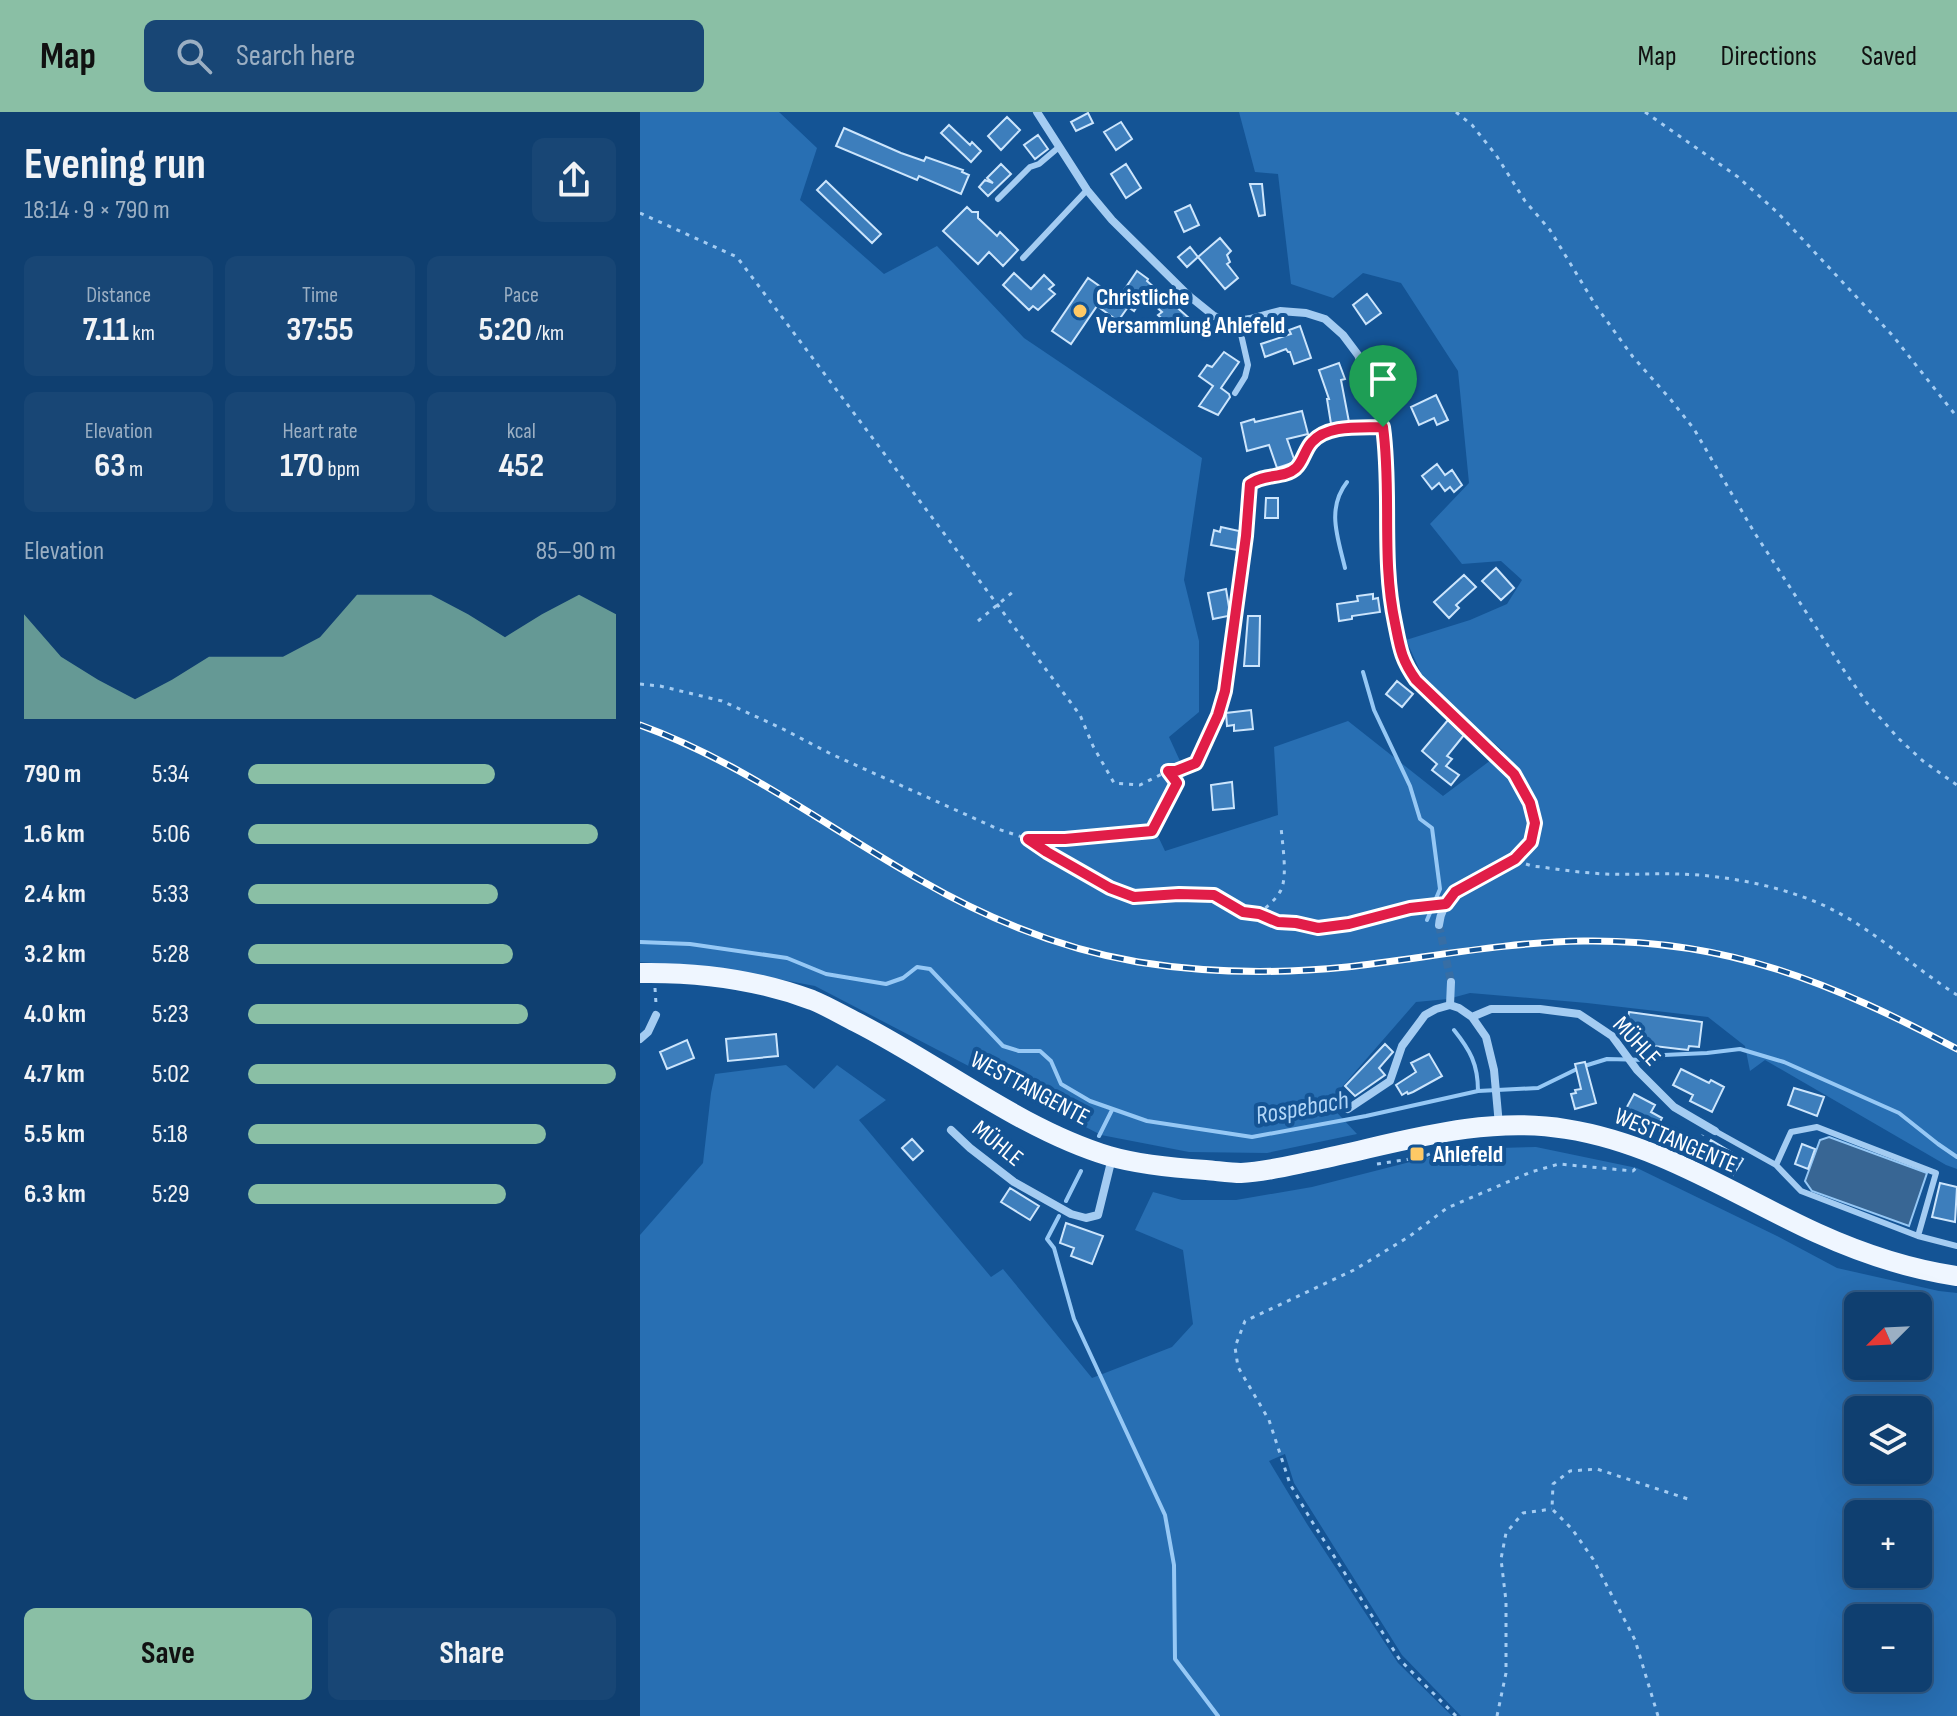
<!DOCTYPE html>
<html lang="en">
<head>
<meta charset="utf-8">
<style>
  body { margin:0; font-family:"Sofia Sans Condensed",sans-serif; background:#184675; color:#f1f3f6; height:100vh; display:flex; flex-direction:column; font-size:30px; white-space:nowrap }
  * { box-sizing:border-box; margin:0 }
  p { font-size:26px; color:#9bafc3 }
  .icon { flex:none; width:44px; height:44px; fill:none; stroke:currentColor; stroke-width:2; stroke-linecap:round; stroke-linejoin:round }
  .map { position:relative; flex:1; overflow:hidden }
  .side { display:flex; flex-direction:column; background:#0f3f70; width:640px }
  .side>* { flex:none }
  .needle { width:52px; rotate:246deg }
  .tools { position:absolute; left:1204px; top:1180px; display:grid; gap:16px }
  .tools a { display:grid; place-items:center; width:88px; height:88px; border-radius:12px; background:#0f3f70; box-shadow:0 8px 32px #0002,0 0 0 2px #2f5883; font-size:40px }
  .pin { position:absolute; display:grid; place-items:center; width:68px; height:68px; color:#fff; margin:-82px -34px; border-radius:50% 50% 50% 0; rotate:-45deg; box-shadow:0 0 8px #0007 }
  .pin .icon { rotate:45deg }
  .round { display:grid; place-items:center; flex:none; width:84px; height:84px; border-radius:12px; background:#184675 }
  .summary { display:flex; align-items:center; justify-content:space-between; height:136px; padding:0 24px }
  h1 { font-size:44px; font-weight:700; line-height:60px }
  .stats { display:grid; grid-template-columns:repeat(3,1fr); gap:12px; height:136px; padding:8px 24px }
  .stats div { display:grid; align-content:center; border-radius:12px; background:#184675; text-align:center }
  .stats b { font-size:34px; font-weight:700 }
  .stats small { font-size:22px; font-weight:400 }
  .stats p { font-size:22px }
  .chart { height:224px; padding:16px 24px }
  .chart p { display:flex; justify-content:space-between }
  .chart svg { width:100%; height:144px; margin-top:8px; fill:#8abfa5; opacity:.7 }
  .button { display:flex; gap:16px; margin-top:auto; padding:16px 24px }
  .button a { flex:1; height:92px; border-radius:12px; background:#8abfa5; color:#111; font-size:32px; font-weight:700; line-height:92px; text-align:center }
  .button a+a { background:#184675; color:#f1f3f6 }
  ul { padding:0 24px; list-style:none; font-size:26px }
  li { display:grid; grid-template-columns:128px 96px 1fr; align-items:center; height:60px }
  li i { height:20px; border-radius:10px; background:#8abfa5 }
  header { display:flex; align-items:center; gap:48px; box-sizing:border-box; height:112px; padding:0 40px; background:#8abfa5; color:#111 }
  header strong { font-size:38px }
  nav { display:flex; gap:44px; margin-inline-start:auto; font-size:28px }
  .search { width:560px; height:72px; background:#184675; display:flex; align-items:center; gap:20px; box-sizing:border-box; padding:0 28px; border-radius:12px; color:#9bafc3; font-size:30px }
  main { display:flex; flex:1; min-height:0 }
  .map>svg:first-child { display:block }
  .green { fill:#286fb3; fill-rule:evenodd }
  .water { fill:#386694; stroke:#96c8f5; stroke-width:2 }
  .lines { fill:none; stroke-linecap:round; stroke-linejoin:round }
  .stream { stroke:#96c8f5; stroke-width:4 }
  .building { fill:#3d7ebc; stroke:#cce5fc; stroke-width:2 }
  .street-tunnel { stroke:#376ea5; stroke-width:8; stroke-dasharray:8 4; stroke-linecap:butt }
  .path { stroke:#a4ccf2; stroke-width:3; stroke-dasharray:4 6; stroke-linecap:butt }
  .lane { stroke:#a4ccf2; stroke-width:6 }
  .street { stroke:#a4ccf2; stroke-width:8 }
  .primary { stroke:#eff6ff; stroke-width:20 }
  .rail-casing { stroke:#fff; stroke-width:7 }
  .rail { stroke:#145495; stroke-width:4; stroke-dasharray:12; stroke-linecap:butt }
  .route-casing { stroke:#fff; stroke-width:16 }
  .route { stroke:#e11d48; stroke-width:10 }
  .poi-dot { fill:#ffc965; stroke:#145495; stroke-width:3 }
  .labels { text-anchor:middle; stroke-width:8; stroke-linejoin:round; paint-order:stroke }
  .poi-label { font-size:24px; font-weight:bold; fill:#fff; stroke:#145495; text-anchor:start }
  .street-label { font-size:24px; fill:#fff; stroke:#145495 }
  .water-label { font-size:26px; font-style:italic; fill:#b1d6f8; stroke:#145495 }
</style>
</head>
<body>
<header>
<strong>Map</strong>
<div class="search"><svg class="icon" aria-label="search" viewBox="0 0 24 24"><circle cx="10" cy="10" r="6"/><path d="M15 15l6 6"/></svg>Search here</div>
<nav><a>Map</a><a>Directions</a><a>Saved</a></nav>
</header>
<main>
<section class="side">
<div class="summary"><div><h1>Evening run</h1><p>18:14 · 9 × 790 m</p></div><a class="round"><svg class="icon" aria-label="share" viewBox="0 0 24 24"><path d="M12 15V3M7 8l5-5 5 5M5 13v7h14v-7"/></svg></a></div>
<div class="stats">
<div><p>Distance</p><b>7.11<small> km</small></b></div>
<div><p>Time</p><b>37:55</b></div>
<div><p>Pace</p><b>5:20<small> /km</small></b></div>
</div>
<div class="stats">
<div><p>Elevation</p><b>63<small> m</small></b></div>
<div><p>Heart rate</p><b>170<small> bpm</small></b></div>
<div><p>kcal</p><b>452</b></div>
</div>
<div class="chart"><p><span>Elevation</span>85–90 m</p>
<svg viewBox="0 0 160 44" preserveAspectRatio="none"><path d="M0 44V12L10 25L20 32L30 38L40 32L50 25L60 25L70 25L80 19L90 6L100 6L110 6L120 12L130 19L140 12L150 6L160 12V44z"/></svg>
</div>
<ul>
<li><b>790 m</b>5:34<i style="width:67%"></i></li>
<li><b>1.6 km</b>5:06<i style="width:95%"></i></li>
<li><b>2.4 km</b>5:33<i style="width:68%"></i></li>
<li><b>3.2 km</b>5:28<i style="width:72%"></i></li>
<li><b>4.0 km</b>5:23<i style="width:76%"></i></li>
<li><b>4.7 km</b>5:02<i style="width:100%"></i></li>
<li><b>5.5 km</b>5:18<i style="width:81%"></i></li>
<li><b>6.3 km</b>5:29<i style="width:70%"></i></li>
</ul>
<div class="button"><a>Save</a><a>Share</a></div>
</section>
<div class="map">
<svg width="1317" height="1604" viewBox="0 0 1317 1604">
  <rect width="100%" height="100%" fill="#145495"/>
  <path class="green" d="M0,0H139L177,36L160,88L244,162L297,134L384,226L562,346L544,468L559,529V600L529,625L546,662L516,720L525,739L638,703L634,635L708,609L803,684L863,639L786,572L766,528L830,508L867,492L882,468L861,449L822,452L790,412L829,371L818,259L761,171L723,161L693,186L651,172L638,62L615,60L599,0H1317V1057L1306,1053L1125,948L1110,959L1105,934L1068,905L947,891L830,881L808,887L776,890L688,991L717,1022L627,1041L549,1040L461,1023L175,874L85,857L0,850Z
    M146,953L174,977L197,953L246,988L219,1008L351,1165L363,1157L452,1266L532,1235L553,1212L543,1138L495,1118L513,1080L542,1088H596L672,1075L821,1037L896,1035L997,1056L1137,1124L1197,1156L1299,1179L1317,1181V1604H821L762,1543L654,1371L645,1342L629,1349L667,1412L758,1551L812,1604H0V1123L63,1051L71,981L75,962ZM1218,1194H1278V1254H1218ZM1218,1298H1278V1358H1218ZM1278,1402V1462H1218V1402ZM1218,1506H1278V1566H1218Z"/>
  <path class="water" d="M1189,1025L1287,1061L1269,1114L1172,1079L1165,1069L1180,1028Z"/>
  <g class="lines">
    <path class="stream" d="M705,456C698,426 686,397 707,370
      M723,560L734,598L770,674L780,707L792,716L800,777L787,808
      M0,830L50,832L147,846L186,862L246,872L263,866L277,855L290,857L363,934L379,939H400L411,949L421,972L450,989L507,1009L612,1025L726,1004L838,979L898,976L941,955L967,947L1007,948L1024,943L1067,941L1100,937L1144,950L1259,1001L1298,1032L1317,1045
      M814,918C830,938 838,952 838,979
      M459,1024L472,998
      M426,1089L441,1059
      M419,1104L407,1127L414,1136L434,1207L525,1403L534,1453L535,1547L578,1604"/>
  </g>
  <path class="building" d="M448,1L453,11L436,19L431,10Z
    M367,5L380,18L361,38L348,24Z
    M481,10L492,27L476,38L464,20Z
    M309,13L330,33L332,30L341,39L331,50L301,21Z
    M204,16L261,41L284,49L286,45L323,58L322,60L329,63L321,82L279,64L277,68L196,34Z
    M398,23L408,37L395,47L384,33Z
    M361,52L371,62L348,84L339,75L345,68L353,71L347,66Z
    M486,52L501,76L486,86L471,62Z
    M186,69L241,122L232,131L177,78Z
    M610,72H622L625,103L619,104Z
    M550,93L559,113L544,120L535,100Z
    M327,95L332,100H338V106L357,124L360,120L378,138L363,154L349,140L338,152L303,119Z
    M580,126L591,139L587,143L590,150L587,152L598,166L585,177L558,145L547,155L538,145L550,135L558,145Z
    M497,159L508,167L507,169L549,206L536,220L518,203L522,200L504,184L494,199L488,195L478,209L457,194L431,232L412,219L448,166L478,187Z
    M374,161L391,177L404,163L414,173L409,177L415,182L398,198L393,194L389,198L363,173Z
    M727,182L741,201L726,212L713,193Z
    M660,214L671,246L654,252L650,240H648L646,237L625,245L621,232L651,222L649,218Z
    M584,240L599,250L581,276L589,282L590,285L578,303L559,294L573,274L559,264L567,253L572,255Z
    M757,248L770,277L759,282L756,275L749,278L739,256Z
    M699,251L705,267L701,268L709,310L691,312L687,287H689L679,258Z
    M796,283L808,308L797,313L794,306L779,313L771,295Z
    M662,299L668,322L647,327L654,347L652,351L637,356L629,333L607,339L601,311L614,307L615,310Z
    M797,352L805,363L812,358L822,373L814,380L810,375L805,379L799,371L792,377L782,364Z
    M626,386H638V406H625Z
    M581,415L599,419L597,438L571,433L574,418L580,420Z
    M856,456L874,476L861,488L842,469Z
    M824,463L836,475L816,493L819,496L809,506L794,490Z
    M586,477L589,495L588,504L573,507L568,481Z
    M733,482V487L738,486L740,500L712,504V507L699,509L697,492L718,489L717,484Z
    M608,504H620L619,554H604Z
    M757,569L773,582L762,595L746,582Z
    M611,598L613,617L594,619V613L587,614L586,601Z
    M808,608L824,623L807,644L812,647L806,654L819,663L811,673L792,658L797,652L782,639Z
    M592,670L594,696L573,698L571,673Z
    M989,900L1062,910L1059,935L1049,934L1048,938L1039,937L997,932L999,921L986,919Z
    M136,922L138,944L88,949L86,927Z
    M47,928L54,946L27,957L20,940Z
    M745,932L753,940L739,956L745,963L715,984L705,974Z
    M789,942L802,964L773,980L768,982L767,980L762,983L756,973L776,960L771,951Z
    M945,950L956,991L935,997L931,982L936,981L935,978L941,977L935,952Z
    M1041,957L1069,971L1071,968L1084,975L1072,1000L1050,989L1053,983L1033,973Z
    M1154,976L1184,985L1177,1004L1148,993Z
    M994,982L1015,993L1011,1000L1022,1006L1014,1021L982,1004Z
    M272,1027L283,1039L273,1048L262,1036Z
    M1071,1028L1103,1047L1093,1063L1078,1054L1081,1049L1064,1039Z
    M1162,1032L1175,1037L1168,1057L1155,1052Z
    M1300,1071L1317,1075L1315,1110L1292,1105Z
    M370,1076L399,1094L390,1108L361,1090Z
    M426,1111L463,1124L452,1152L431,1144L434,1136L420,1131Z"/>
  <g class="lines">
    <path class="street-tunnel" d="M799,813L811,870"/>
    <path class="path" d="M816,0L832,13L856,43L885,89L910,118L956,194L993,245L1031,288L1054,317L1114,420L1207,563L1227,591L1258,626L1283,649L1317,673
      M1005,0L1098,65L1138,101L1253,224L1317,305
      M0,101L97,145L440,603L453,634L474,671L500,673L528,659H536L556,651L570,620
      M338,509L374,479
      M0,572L20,574L82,589L143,617L191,642L358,717L388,727H425L512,719L537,671L528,659
      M388,727L407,740L470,776L494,785L539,782L574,783L603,800L619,802C626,795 636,788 641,778C648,763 642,731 641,714
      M886,752L892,754C912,756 932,760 952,761C981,764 1009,761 1038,762C1088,763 1153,776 1197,800C1240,823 1276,857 1317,883
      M619,802L638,810L656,811L678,816L709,812L770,796L794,793
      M15,876L16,892
      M1053,1041L1063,1023
      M737,1052L783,1045L792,1041
      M816,1604L760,1548L671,1408L650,1372L629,1308L598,1255L595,1235L605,1209L714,1158L770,1124L807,1096L891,1060L919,1052L993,1059L997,1055
      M857,1604L866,1561V1489L861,1447L866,1421L883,1401L912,1397
      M1018,1604L995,1528L953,1447L932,1417L912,1397L913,1372L930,1359L957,1357L1051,1388"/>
    <path class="lane" d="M358,87L390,55L399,52L419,35
      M383,146L447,78
      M595,281L605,265L608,253L598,209
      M1075,1019L1136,1053L1151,1020L1177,1015L1296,1061L1278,1124L1161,1079L1136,1053
      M1278,1124L1317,1134"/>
    <path class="street" d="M397,0L447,78L472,108L548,183L574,204L590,210L610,207L640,199L666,201L685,207L703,223L718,243L733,280L743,315L747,340V461L750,490L763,550L776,568C800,590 824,613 847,636C856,644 866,652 873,662C881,672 889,688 892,700C908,765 804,754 799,813
      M574,609L578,603L585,579L606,424L610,372L618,366L644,362L657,356L671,330L684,320L743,315
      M810,893L811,870
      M832,905L851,897H900L939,902L972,924L997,958L1034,995L1075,1019
      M0,927L8,920L16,903
      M708,997L750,969L762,934L785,903L796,897L810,893L819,896L832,905L846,925L854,958L859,1013
      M311,1018L330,1036L374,1070L431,1102L446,1106L458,1103L472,1046"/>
    <path class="primary" d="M0,861C57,860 118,868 172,888C187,894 202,903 216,910C299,952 380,1017 469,1044C500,1053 535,1056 566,1058C578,1059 590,1061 601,1061C626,1060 652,1053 677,1048C759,1031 841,1003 926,1017C1017,1031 1094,1083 1177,1121C1221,1141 1269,1157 1317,1164"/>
    <g class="rail-casing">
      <path id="rail" d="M0,613C102,650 188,716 282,769C348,807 422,837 498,850C567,861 637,862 707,855C786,846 865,830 944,829C1088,827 1192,871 1317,937"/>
    </g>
    <use href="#rail" class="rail"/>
  </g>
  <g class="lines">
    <g class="route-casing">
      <path id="route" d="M743,315C752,380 741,446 755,511C760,536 761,547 776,568L874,662L890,691L895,711L891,730L875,747L815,780L806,792L770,796L709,812L678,816L656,811L638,810L619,802L603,800L574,783L539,782L494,785L470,776L407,740L388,727H425L512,719L537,671L528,659H536L556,651L578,603L585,579L606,424L610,372C625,361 644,367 656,356C663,350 665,337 672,330C688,312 721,316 743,315Z"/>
    </g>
    <use href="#route" class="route"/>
  </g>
  <g class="poi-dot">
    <circle cx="440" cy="199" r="8"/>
    <rect x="769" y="1034" width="16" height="16" rx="4"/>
  </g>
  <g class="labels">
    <g class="poi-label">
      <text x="456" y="193">Christliche<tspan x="456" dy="28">Versammlung Ahlefeld</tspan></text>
      <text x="793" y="1050">Ahlefeld</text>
    </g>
    <g class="street-label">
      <text transform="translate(997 929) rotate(47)" y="8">MÜHLE</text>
      <text transform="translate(390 976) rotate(28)" y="8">WESTTANGENTE</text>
      <text transform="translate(1036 1028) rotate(23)" y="8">WESTTANGENTE</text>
      <text transform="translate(358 1031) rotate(39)" y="8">MÜHLE</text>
    </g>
    <g class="water-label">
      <text transform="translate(662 995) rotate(-10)" y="9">Rospebach</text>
    </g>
  </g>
</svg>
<div class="tools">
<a><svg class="needle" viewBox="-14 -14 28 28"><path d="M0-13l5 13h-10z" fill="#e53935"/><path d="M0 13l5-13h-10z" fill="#9bafc3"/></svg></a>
<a><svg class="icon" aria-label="layers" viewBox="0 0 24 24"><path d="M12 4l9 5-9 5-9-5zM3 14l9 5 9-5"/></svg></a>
<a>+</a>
<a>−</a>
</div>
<div class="pin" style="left:743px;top:315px;background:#1e9e55"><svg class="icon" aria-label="arrive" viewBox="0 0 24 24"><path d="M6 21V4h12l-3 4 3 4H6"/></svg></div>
</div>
</main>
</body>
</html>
